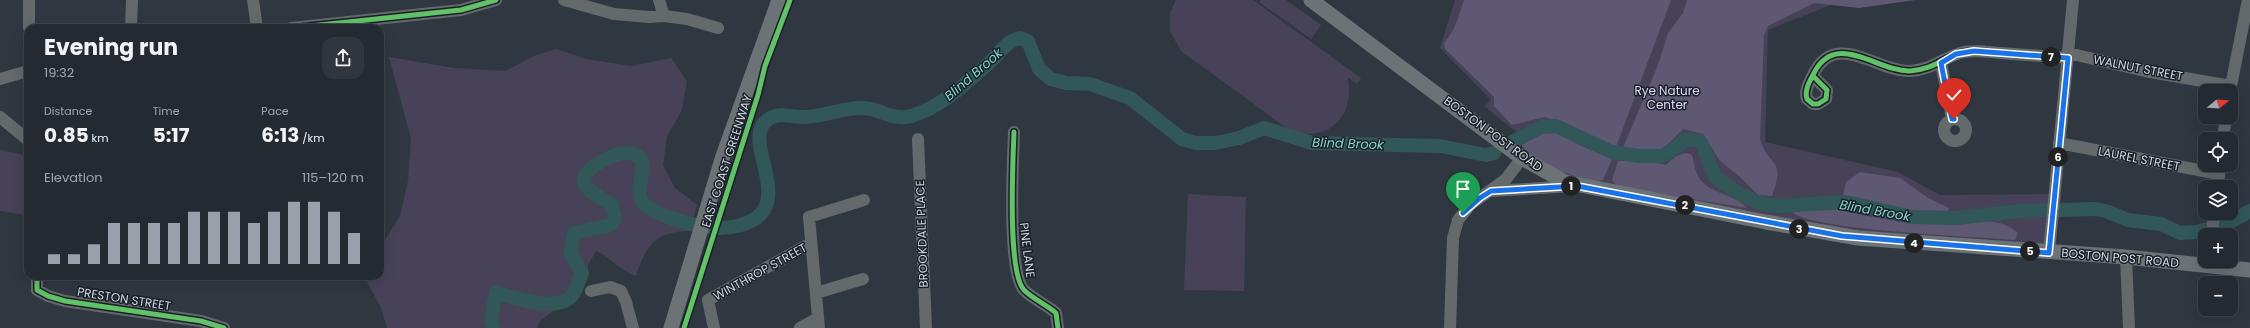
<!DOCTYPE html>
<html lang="en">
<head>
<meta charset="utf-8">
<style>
  body { margin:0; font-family:Poppins,sans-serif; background:#2f363d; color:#f1f3f6; height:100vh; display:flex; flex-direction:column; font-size:15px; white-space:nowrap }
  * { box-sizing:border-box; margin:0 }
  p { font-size:13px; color:#a3a7ab }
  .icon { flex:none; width:22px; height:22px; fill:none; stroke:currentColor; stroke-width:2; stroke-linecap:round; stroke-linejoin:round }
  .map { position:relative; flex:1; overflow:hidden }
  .sheet { position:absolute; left:24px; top:24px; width:360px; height:256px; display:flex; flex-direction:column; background:#232a31; border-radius:12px; box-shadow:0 4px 16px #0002,0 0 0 1px #40464d }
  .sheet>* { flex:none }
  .needle { width:26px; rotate:72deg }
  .controls { position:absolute; left:2198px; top:84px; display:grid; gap:8px }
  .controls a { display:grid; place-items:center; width:40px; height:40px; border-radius:8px; background:#232a31; box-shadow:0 4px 16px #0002,0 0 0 1px #40464d; font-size:20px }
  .pin { position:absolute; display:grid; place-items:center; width:34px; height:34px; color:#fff; margin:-41px -17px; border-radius:50% 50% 50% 0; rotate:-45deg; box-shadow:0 0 4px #0007 }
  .pin .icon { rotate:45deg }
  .km { position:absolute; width:20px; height:20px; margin:-10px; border-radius:50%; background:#222; color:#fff; font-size:11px; line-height:20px; text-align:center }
  .round { display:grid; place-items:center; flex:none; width:42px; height:42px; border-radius:12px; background:#2f363d }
  .overview { display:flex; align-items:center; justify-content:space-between; height:68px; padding:0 20px }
  h1 { font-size:22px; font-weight:700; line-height:30px }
  .stats { display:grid; grid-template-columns:repeat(3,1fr); gap:6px; height:68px; padding:4px 20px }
  .stats div { display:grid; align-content:center }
  .stats b { font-size:20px; font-weight:700 }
  .stats small { font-size:11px; font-weight:400 }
  .stats p { font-size:11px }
  .chart { height:112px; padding:8px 20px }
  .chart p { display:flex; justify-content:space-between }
  .chart svg { width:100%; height:72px; margin-top:4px; stroke:#98a1ab; stroke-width:6 }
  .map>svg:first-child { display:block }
  .green { fill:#474258 }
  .forest { fill:#5f5872 }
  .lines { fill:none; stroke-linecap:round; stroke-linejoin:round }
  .river { stroke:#315758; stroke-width:14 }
  .minor { stroke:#64696c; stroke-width:12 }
  .major { stroke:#6b7377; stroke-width:15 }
  .cycleway-casing { stroke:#181f26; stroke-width:8 }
  .cycleway { stroke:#61c268; stroke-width:5 }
  .route-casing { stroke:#fff; stroke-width:8 }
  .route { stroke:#1a73e8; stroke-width:5 }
  .labels { text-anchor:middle; stroke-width:3; stroke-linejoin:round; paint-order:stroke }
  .street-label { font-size:12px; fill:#d0dae4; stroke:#181f26 }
  .park-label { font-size:12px; fill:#e0d6f7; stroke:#181f26 }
  .water-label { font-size:13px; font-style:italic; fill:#88d5d3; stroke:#181f26 }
</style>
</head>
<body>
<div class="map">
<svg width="2250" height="328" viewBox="0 0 2250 328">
  <rect width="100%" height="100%" fill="#2f3841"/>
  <path class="green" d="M1176,0H1253L1361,78L1357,84L1347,77C1358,116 1325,146 1288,129L1181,51L1170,31V13Z
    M1261,0H1286L1321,25L1311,39L1259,2Z
    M1455,0H1843L1768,30L1765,142L1898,172L1940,195L2051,194L2046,248L1866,234L1559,174L1555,163L1484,106L1491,100L1440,48Z
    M556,49L586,59L631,66L671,58L687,81L682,110L667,136L663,165L675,188L697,205L689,231C655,232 646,245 636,276C620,271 611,257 596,251L588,265V278L582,289L540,321L537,328H387L381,308L364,276H380V248L400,216L408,181L411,138L389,57L454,68L505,71L534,56Z
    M0,150L28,156V196L25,215L0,211Z
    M1188,194L1246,197L1244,291L1184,290Z"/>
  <path class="forest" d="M1464,0H1671L1616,147L1595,141L1557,121L1545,117L1512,125L1494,106V97L1445,49L1444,43C1455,31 1459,15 1464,0Z
    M1687,0H1915L1859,8L1814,3L1768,26L1764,35L1760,139C1770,170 1786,157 1772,196L1758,195L1739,176L1720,161L1703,134L1683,129L1666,146L1653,152L1622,150L1658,65L1668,33L1683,13Z
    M1544,130L1566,134L1577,144L1612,159L1603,180C1591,184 1557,170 1545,165C1537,160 1529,153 1522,147V143Z
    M1686,153L1692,155C1694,161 1695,171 1698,176C1707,194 1734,193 1747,208L1618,187L1612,180L1618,161L1642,160L1666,165L1676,156Z
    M1860,172L1900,178L1928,198L1949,208L1948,212L1907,211L1843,195L1846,182Z
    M1808,207C1837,207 1862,216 1890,220C1917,225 1945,223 1972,221C1987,220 2007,222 2018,233L2015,240C1978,237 1814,230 1793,213L1795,210Z"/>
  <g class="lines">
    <path class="river" d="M1514,141L1541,127L1556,126L1612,152L1639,156H1662L1674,149L1685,140H1697L1702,144L1715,177L1738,193L1762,204L1779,206L1846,202L1912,217L1956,218L2022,211L2096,209L2106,211L2128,220L2161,224L2180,233L2197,232L2226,224L2250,211
      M493,328L491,320L496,292C514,298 560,314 573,294C577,288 579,279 582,273L570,253L574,233L610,225L615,219L612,205L590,191L584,183L585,174C597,162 631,141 642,161C645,189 625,199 663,215C686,224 713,232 737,226C803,211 740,143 766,121C777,111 791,117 804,117C824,117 843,107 864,108C880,109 894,121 911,116C942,107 966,83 990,62C1000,53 1006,41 1020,38L1028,41L1039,69L1051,79L1066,83L1090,84L1130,98L1182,139L1196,143H1216L1239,138L1264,128L1312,143L1440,146L1486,155L1494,153"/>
    <path class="minor" d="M29,0V28
      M253,0L257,28
      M564,0L614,14L649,17L664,16L687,19L718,28
      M659,0L664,16
      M131,28L132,0
      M291,28L461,10L496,0
      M2068,53L2145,71L2231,86
      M1941,63L1952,119
      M1813,76L1827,90L1826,99L1818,104H1813L1807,99C1804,90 1810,81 1814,73C1836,30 1878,72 1910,71C1933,70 1945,56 1964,52C1976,50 1989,52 2001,53C2023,55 2045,56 2068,58
      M0,79L28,71
      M2230,91L2248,0
      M0,117L28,140
      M1944 130a11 11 0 1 1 22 0a11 11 0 1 1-22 0Z
      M1014,132C1013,160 1007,272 1024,290C1033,299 1047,305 1056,313L1058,328
      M918,139L926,328
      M2223,139L2226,117
      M2059,143L2219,174
      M2218,187L2220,165
      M1491,191L1574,186
      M2212,235L2214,213
      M2049,253L2073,0
      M2126,257L2129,328
      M37,276V290L48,296L65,301L201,321L224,328
      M591,291L610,287L621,291L626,302L633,328
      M816,293L863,279
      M714,328L708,300L811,243
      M800,328L818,318
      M819,328L809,217L864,200
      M1450,328L1453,238L1458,220L1470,205L1506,179L1522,158"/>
    <path class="major" d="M1311,0L1522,158L1565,182L1766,222L1858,238L2126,257L2250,270
      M671,328L723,156L779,0"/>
    <g class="cycleway-casing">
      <path id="cycleway" d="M291,28L461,10L496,0
        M1813,76L1827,90L1826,99L1818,104H1813L1807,99C1804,90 1810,81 1814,73C1836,30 1878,72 1910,71C1933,70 1945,56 1964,52C1976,50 1989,52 2001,53C2023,55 2045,56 2068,58
        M1014,132C1013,160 1007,272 1024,290C1033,299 1047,305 1056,313L1058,328
        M37,276V290L48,296L65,301L201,321L224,328
        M684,328L758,95L765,66L790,0"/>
    </g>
    <use href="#cycleway" class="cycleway"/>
  </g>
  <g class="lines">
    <g class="route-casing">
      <path id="route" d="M1463,213L1480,198L1491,191L1577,186L1842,236L2049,253L2068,58L1974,51L1956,54L1941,63L1952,119H1954"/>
    </g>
    <use href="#route" class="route"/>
  </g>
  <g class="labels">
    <g class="street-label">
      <text transform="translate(2138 68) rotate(11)" y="4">WALNUT STREET</text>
      <text transform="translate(1493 134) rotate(36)" y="4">BOSTON POST ROAD</text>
      <text transform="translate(2139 159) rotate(11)" y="4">LAUREL STREET</text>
      <text transform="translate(727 161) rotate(-72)" y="4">EAST COAST GREENWAY</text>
      <text transform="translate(922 234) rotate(-92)" y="4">BROOKDALE PLACE</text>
      <text transform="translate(1027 250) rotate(83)" y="4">PINE LANE</text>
      <text transform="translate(2120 258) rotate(5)" y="4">BOSTON POST ROAD</text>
      <text transform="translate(760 272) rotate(-29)" y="4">WINTHROP STREET</text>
      <text transform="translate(124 299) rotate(9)" y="4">PRESTON STREET</text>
    </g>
    <g class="park-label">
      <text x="1667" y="95">Rye Nature<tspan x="1667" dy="14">Center</tspan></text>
    </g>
    <g class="water-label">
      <text transform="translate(973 74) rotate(-41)" y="5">Blind Brook</text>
      <text transform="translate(1348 143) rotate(2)" y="5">Blind Brook</text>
      <text transform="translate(1875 210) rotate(10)" y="5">Blind Brook</text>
    </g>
  </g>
</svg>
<div class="controls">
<a><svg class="needle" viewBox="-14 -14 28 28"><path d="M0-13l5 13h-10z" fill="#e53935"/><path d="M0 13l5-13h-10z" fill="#a3a7ab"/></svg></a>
<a><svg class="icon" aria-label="locate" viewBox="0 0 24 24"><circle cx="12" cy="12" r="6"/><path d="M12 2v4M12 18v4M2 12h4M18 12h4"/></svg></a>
<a><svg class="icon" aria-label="layers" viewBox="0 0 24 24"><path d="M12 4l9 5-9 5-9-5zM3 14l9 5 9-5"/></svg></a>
<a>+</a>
<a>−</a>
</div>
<div class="pin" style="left:1463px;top:213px;background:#1e9e55"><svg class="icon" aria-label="arrive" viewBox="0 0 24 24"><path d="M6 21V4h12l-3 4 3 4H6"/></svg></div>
<div class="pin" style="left:1954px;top:119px;background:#d93025"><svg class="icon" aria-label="check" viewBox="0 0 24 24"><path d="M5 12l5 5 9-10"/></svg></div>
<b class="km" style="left:1571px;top:186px">1</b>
<b class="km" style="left:1685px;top:205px">2</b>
<b class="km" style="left:1799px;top:229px">3</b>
<b class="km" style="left:1914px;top:243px">4</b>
<b class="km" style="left:2030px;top:251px">5</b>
<b class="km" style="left:2058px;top:157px">6</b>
<b class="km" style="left:2051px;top:57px">7</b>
<section class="sheet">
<div class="overview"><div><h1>Evening run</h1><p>19:32</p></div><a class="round"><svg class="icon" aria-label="share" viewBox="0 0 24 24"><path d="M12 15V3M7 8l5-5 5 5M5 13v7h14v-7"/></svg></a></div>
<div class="stats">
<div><p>Distance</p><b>0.85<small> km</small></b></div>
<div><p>Time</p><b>5:17</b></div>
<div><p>Pace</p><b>6:13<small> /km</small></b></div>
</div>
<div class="chart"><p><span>Elevation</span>115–120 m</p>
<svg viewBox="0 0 160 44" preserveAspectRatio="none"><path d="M5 44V38M15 44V38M25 44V32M35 44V19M45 44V19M55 44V19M65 44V19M75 44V12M85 44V12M95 44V12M105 44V19M115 44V12M125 44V6M135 44V6M145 44V12M155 44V25"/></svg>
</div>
</section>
</div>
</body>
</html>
